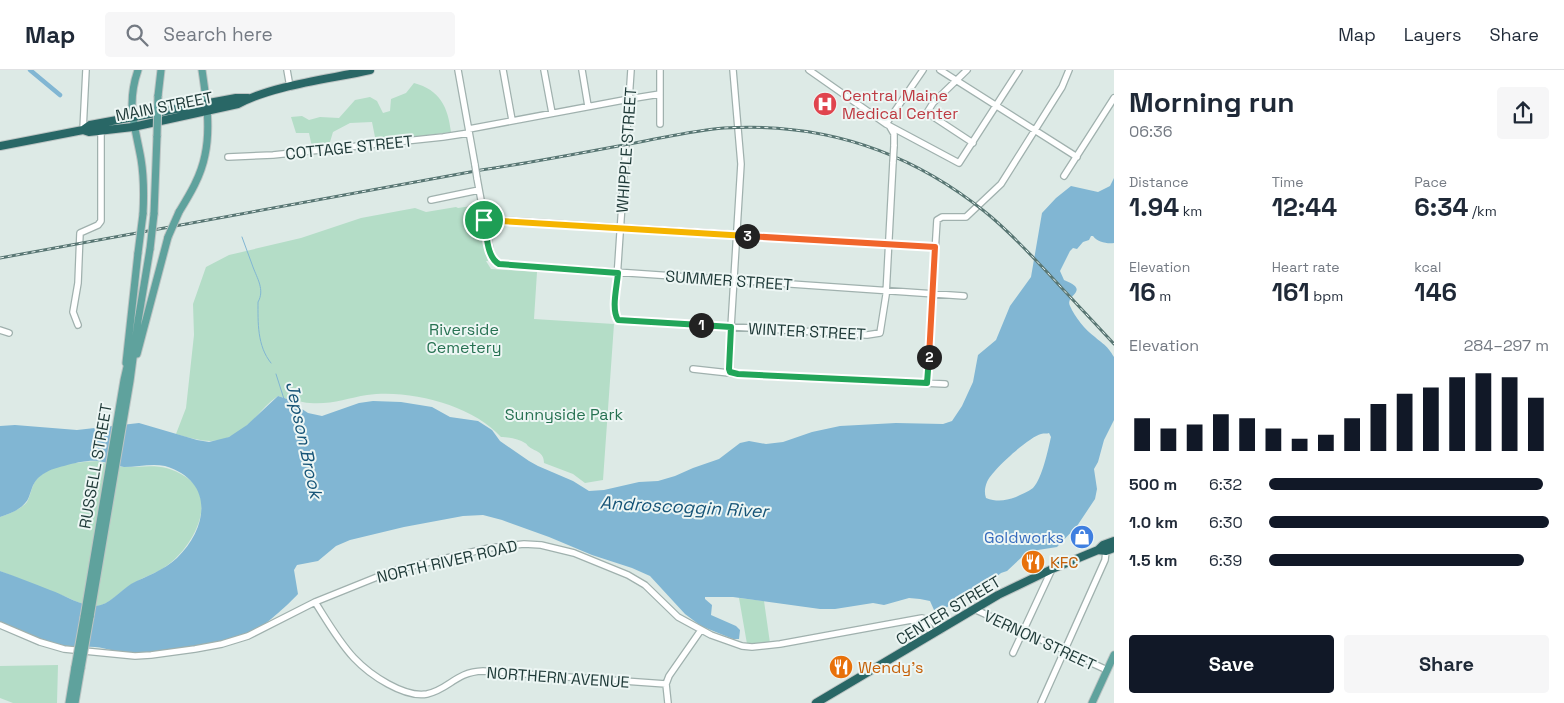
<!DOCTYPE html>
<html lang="en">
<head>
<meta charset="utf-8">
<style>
  body { margin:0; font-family:"Space Grotesk",sans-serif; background:#f6f6f7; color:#1f2937; height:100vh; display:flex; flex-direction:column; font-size:19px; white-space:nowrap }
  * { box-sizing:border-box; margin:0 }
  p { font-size:16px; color:#747a83 }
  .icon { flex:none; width:28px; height:28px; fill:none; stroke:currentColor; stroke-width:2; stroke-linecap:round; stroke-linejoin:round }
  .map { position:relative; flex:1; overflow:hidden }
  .details { display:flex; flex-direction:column; background:#fff; width:450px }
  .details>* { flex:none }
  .pin { position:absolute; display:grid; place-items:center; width:42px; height:42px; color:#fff; margin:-21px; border:2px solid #fff; border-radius:50%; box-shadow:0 1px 5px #0007 }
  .km { position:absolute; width:25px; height:25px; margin:-12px; border-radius:50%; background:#222; color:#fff; font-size:14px; line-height:25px; text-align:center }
  .round { display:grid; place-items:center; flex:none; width:52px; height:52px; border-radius:5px; background:#f6f6f7 }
  .headline { display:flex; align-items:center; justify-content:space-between; height:85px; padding:0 15px }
  h1 { font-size:28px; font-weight:800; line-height:38px }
  .metrics { display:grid; grid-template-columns:repeat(3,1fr); gap:8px; height:85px; padding:5px 15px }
  .metrics div { display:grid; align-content:center }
  .metrics b { font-size:25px; font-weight:800 }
  .metrics small { font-size:14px; font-weight:400 }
  .metrics p { font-size:14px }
  .chart { height:140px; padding:10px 15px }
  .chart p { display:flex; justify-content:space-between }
  .chart svg { width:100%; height:90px; margin-top:5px; stroke:#111827; stroke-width:6 }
  .primary-button { display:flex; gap:10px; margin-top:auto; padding:10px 15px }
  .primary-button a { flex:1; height:58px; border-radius:5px; background:#111827; color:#fff; font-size:20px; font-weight:800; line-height:58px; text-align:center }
  .primary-button a+a { background:#f6f6f7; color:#1f2937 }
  ul { padding:0 15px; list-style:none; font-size:16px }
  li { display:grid; grid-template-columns:80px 60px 1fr; align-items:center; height:38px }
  li i { height:12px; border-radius:6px; background:#111827 }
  header { display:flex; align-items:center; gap:30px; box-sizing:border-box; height:70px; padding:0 25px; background:#fff; border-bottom:1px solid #e0e1e3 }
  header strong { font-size:24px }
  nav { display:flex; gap:28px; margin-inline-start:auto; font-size:18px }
  .search { width:350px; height:45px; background:#f6f6f7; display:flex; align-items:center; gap:12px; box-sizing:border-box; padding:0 18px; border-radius:5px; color:#747a83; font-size:19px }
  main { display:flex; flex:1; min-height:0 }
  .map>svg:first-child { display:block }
  .green { fill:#b4ddc7 }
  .water { fill:#81b6d3; fill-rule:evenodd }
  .pier { fill:#ddeae6 }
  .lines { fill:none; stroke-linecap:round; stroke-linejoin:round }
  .stream { stroke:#81b6d3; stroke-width:1 }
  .canal { stroke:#81b6d3; stroke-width:4.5 }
  .minor-casing { stroke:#a0b1ae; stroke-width:8 }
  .major-casing { stroke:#bcc4c3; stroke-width:9 }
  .highway-casing { stroke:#bcc4c3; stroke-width:10 }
  .minor { stroke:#fff; stroke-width:5.5 }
  .major { stroke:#5fa29d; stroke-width:7 }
  .highway { stroke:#296766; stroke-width:8 }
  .rail-casing { stroke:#587673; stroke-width:3 }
  .rail { stroke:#edf6f4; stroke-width:1; stroke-dasharray:4; stroke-linecap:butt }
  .minor-bridge-casing { stroke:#a0b1ae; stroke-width:8; stroke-linecap:butt }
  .major-bridge-casing { stroke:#bcc4c3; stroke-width:9; stroke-linecap:butt }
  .minor-bridge { stroke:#fff; stroke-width:5.5 }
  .major-bridge { stroke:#5fa29d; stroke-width:7 }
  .split-1-casing { stroke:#fff; stroke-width:10 }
  .split-2-casing { stroke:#fff; stroke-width:10 }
  .split-3-casing { stroke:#fff; stroke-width:10 }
  .split-4-casing { stroke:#fff; stroke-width:10 }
  .split-1 { stroke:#22a559; stroke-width:6 }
  .split-2 { stroke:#22a559; stroke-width:6 }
  .split-3 { stroke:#f0652b; stroke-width:6 }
  .split-4 { stroke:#f5b400; stroke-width:6 }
  .labels { text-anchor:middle; stroke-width:4; stroke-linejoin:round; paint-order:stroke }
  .health-label { font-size:16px; fill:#be3a42; stroke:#edf6f4; text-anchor:start }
  .street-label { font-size:16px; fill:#1e3937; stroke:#edf6f4 }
  .park-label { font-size:16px; fill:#277252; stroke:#edf6f4 }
  .shop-label { font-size:16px; fill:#366cbe; stroke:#edf6f4; text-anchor:end }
  .food-label { font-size:16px; fill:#c56008; stroke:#edf6f4; text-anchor:start }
  .water-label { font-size:18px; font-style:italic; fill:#165477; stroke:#edf6f4 }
</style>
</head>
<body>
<header>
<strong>Map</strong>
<div class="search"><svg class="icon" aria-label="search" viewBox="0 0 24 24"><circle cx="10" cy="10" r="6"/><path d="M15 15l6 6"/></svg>Search here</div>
<nav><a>Map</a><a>Layers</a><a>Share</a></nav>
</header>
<main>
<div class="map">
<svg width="1114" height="633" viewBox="0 0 1114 633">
  <rect width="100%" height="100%" fill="#ddeae6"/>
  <path class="green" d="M414,13C440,20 448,37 451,62L376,72L372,52L350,53L333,62L330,72L312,77L309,63H296L291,47L302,46L309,50L320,47L339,48L355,30L370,27L377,31L383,43L390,41L391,29L406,23Z
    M478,135L488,191H486L491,199L537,202L534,249L614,254L603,410L585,413L573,404L544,393C544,381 535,382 528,376C527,375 527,374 525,373C519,369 508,367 501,367C472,335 410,319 367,325C348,328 330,335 310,333C305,333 300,331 295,330L293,324L287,329L278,326C269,332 262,340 255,348C227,375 212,375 176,364L186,338L194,265L193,234L206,197L229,185L301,168L361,148L415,138L426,142L456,137L458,138Z
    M98,391C106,394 116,397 124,397C149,397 163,392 186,407C219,429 193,476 169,494C157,504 141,507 129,516C119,522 109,535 97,536C85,537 72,529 61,525C40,517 20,509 0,501V447C9,444 21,439 27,432C31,425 31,417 36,410C49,394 78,392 98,391Z
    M739,528L764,531L770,573L747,574Z
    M58,595L57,633H13L0,628V596Z"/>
  <path class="water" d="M1114,108V173C1107,174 1097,172 1093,166H1091L1089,170L1083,172L1077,179L1073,178L1070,181L1060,201L1064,210C1092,221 1064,225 1070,236C1075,247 1085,260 1095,267C1104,275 1107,275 1114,287V350L1104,370L1098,392L1094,399L1097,419L1095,429L1077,456L1057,477L1038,480L1023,486L1007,501L1001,503L996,507C974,517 958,524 942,543L934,540L930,531L920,529L909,528L884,535L873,533L835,539H820L733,527H705V529L712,535L711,545L736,556L740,560L739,569H733L701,556L685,544L650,506L632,498L592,485L549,467L502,450L483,445L463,446L404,457L350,470L336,476L318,491L297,495L294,500L298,524C287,536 259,561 245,567C216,578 163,584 132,584C118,583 108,578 95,577C81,576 67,578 53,575C35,570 17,560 0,552V501C17,507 33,513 50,520C64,525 81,536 96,536C109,535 120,521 131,514C146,506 163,501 177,488C208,458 215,411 165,396C152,393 138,397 124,397C115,396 107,392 98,391C88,390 74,393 64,396C51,399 37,404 32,418C30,423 29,429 26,432C20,440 9,444 0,447V356L15,355L77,360L139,353L197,370L209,372L229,367L247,355L278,326L287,329L308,343L322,346L359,333L373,331L401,332L432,337L450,347L478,351L492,360L500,371L529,391L538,396L573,411L589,421L604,420L639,412L658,411L675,406L693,398L719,389L740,373L749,371L766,374L783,372L812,362L840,356L896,353L943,354L952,351L962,336L973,312L978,285L996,270L1010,236L1031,207L1042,143L1056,128L1071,116L1098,122L1110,116ZM1049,363L1051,367C1048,380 1042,409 1033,418C1028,422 1021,424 1016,427C1005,431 997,432 986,428C984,422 985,417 987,412C992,400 1029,367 1041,364C1044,363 1047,364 1049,363Z"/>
  <path class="pier" d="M1033,186L1074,229L1073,231L1031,187Z"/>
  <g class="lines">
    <path class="stream" d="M242,167C246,177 249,187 253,197C257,208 265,220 258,232C258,252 257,276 271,293
      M276,304L284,329"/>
    <path class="canal" d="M30,0L60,25"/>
    <g class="minor-casing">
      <path id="minor" d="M287,0L290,17
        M458,0L475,95
        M503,0L512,50
        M544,0L552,43
        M582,0L588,36
        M631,0L615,238V245L618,250L867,265L880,263L886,225L893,92
        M809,0L886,54L959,93L1019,0
        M940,0L1077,87
        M967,0L933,33L928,41L929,44L973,73
        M660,54V0
        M886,54L923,0
        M890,57L894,64V76
        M469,59L629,29L660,24
        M83,60L86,0
        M228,87L273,85L443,67L469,63
        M1064,106L1114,28
        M477,108L491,185L494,191L499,194L964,226
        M431,130L479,120
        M485,149L935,177
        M78,255L73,242L78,213L80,163L98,155L101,151V58
        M0,260L9,263
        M693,299L747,305L945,314
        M730,302L731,257L741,94L733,0
        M927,313L937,150L942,147H966L1001,114L1062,17L1069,0
        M315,532C327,551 339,572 354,588C370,605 404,628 427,624C450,619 455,602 483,601L666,614
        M974,539L1107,600
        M913,551L925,555L934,564
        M0,555L40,572L64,579L135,586L151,585L195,579L222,574L248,566L315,532L392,501L489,478L524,474L541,475L574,483L628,505L645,515L678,547L711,565L742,576L752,577L780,574L922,548L932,551L941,560
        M1013,583L1052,499
        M668,633L666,614L669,606L701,560
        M1041,633L1105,490L1106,481"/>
    </g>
    <g class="major-casing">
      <path id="major" d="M138,0C126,35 135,55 141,89C144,107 144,125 143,144
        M158,26L161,0
        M179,142C190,124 201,106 205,85C211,57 206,28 202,0
        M154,144L157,66
        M137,284L168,167
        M126,293L138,183
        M84,547L124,310L129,288
        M90,547L130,311L138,251L150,179
        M69,633L75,597
        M75,633L81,598
        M1092,633L1114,585"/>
    </g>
    <g class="highway-casing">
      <path id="highway" d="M83,60L89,62L133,57L238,34C273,15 330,9 370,0
        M0,76L83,60L90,55L236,28H248
        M1098,480L1106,481L1114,478
        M816,633L998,525L1052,499L1098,480L1103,475L1114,471"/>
    </g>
    <use href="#minor" class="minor"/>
    <use href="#major" class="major"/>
    <use href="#highway" class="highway"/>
    <g class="rail-casing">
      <path id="rail" d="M0,188L481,100C536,92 591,81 645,71C671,66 698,60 724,58C821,52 909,81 984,141C1007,159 1027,181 1047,202C1069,226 1092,250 1114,274"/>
    </g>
    <use href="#rail" class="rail"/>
    <g class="minor-bridge-casing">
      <path id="minor-bridge" d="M893,92L894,76
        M475,95L477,108"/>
    </g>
    <g class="major-bridge-casing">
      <path id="major-bridge" d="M157,66L158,26
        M168,167L179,142
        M150,179L154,144
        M138,183L143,144
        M75,597L84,547
        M81,598L90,547"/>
    </g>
    <use href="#minor-bridge" class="minor-bridge"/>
    <use href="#major-bridge" class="major-bridge"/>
  </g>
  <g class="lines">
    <g class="split-1-casing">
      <path id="split-1" d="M484,150C487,163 486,187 499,194L618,203C617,217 611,239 618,250L701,255"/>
    </g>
    <g class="split-2-casing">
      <path id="split-2" d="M701,255L731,257L729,299L730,302L738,304L927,313L929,287"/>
    </g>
    <g class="split-3-casing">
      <path id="split-3" d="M747,166L935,177L929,287"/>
    </g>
    <g class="split-4-casing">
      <path id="split-4" d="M484,150L747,166"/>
    </g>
    <use href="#split-1" class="split-1"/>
    <use href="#split-2" class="split-2"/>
    <use href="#split-3" class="split-3"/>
    <use href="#split-4" class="split-4"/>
  </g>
  <defs>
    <g id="hospital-disc" transform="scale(1.25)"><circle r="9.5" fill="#e0444e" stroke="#edf6f4"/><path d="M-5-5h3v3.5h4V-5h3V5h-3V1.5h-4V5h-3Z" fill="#fff"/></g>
    <g id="shop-disc" transform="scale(1.25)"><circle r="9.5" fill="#3f7fe0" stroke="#edf6f4"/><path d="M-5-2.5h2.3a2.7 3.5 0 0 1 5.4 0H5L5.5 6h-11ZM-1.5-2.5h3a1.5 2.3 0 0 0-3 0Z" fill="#fff"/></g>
    <g id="restaurant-disc" transform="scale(1.25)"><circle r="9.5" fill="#e8710a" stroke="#edf6f4"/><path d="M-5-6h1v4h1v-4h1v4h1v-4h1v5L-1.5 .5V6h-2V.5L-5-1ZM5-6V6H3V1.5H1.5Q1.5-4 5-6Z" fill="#fff"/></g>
  </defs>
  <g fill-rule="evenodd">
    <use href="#hospital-disc" x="825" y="34"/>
    <use href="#shop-disc" x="1082" y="467"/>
    <use href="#restaurant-disc" x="1033" y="492"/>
    <use href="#restaurant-disc" x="841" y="597"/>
  </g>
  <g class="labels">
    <g class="health-label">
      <text x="842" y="31">Central Maine<tspan x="842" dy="18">Medical Center</tspan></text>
    </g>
    <g class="street-label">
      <text transform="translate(164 36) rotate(-11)" y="6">MAIN STREET</text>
      <text transform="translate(349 77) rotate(-6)" y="6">COTTAGE STREET</text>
      <text transform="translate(626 80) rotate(-86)" y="6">WHIPPLE STREET</text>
      <text transform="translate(729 210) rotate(4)" y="6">SUMMER STREET</text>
      <text transform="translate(807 261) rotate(3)" y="6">WINTER STREET</text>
      <text transform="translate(95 396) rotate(-80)" y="6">RUSSELL STREET</text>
      <text transform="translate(447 491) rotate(-13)" y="6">NORTH RIVER ROAD</text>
      <text transform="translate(948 540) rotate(-31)" y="6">CENTER STREET</text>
      <text transform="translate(1040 570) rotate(25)" y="6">VERNON STREET</text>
      <text transform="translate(558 607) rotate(4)" y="6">NORTHERN AVENUE</text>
    </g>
    <g class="park-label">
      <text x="464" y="265">Riverside<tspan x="464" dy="18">Cemetery</tspan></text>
      <text x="564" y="350">Sunnyside Park</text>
    </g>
    <g class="shop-label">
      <text x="1064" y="473">Goldworks</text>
    </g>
    <g class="food-label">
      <text x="1050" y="498">KFC</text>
      <text x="858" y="603">Wendy's</text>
    </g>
    <g class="water-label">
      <text transform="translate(304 370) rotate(78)" y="6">Jepson Brook</text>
      <text transform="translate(684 437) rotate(3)" y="6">Androscoggin River</text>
    </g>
  </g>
</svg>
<div class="pin" style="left:484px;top:150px;background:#1e9e55"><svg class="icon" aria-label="arrive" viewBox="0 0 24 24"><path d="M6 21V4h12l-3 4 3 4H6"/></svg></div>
<b class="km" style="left:701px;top:255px">1</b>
<b class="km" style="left:929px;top:287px">2</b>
<b class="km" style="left:747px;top:166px">3</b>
</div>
<section class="details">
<div class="headline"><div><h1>Morning run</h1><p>06:36</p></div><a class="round"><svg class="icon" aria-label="share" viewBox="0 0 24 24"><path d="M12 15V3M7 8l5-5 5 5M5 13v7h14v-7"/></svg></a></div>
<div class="metrics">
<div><p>Distance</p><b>1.94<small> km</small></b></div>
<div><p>Time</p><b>12:44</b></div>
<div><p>Pace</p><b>6:34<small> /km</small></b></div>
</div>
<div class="metrics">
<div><p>Elevation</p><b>16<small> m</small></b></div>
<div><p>Heart rate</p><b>161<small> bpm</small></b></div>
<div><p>kcal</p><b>146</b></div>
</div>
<div class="chart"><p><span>Elevation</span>284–297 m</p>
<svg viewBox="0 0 160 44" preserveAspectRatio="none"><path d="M5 44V28M15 44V33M25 44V31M35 44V26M45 44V28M55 44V33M65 44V38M75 44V36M85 44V28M95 44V21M105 44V16M115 44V13M125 44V8M135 44V6M145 44V8M155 44V18"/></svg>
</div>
<ul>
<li><b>500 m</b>6:32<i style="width:98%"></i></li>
<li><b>1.0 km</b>6:30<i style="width:100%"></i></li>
<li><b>1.5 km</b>6:39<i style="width:91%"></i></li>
</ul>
<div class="primary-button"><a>Save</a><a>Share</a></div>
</section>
</main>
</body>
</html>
